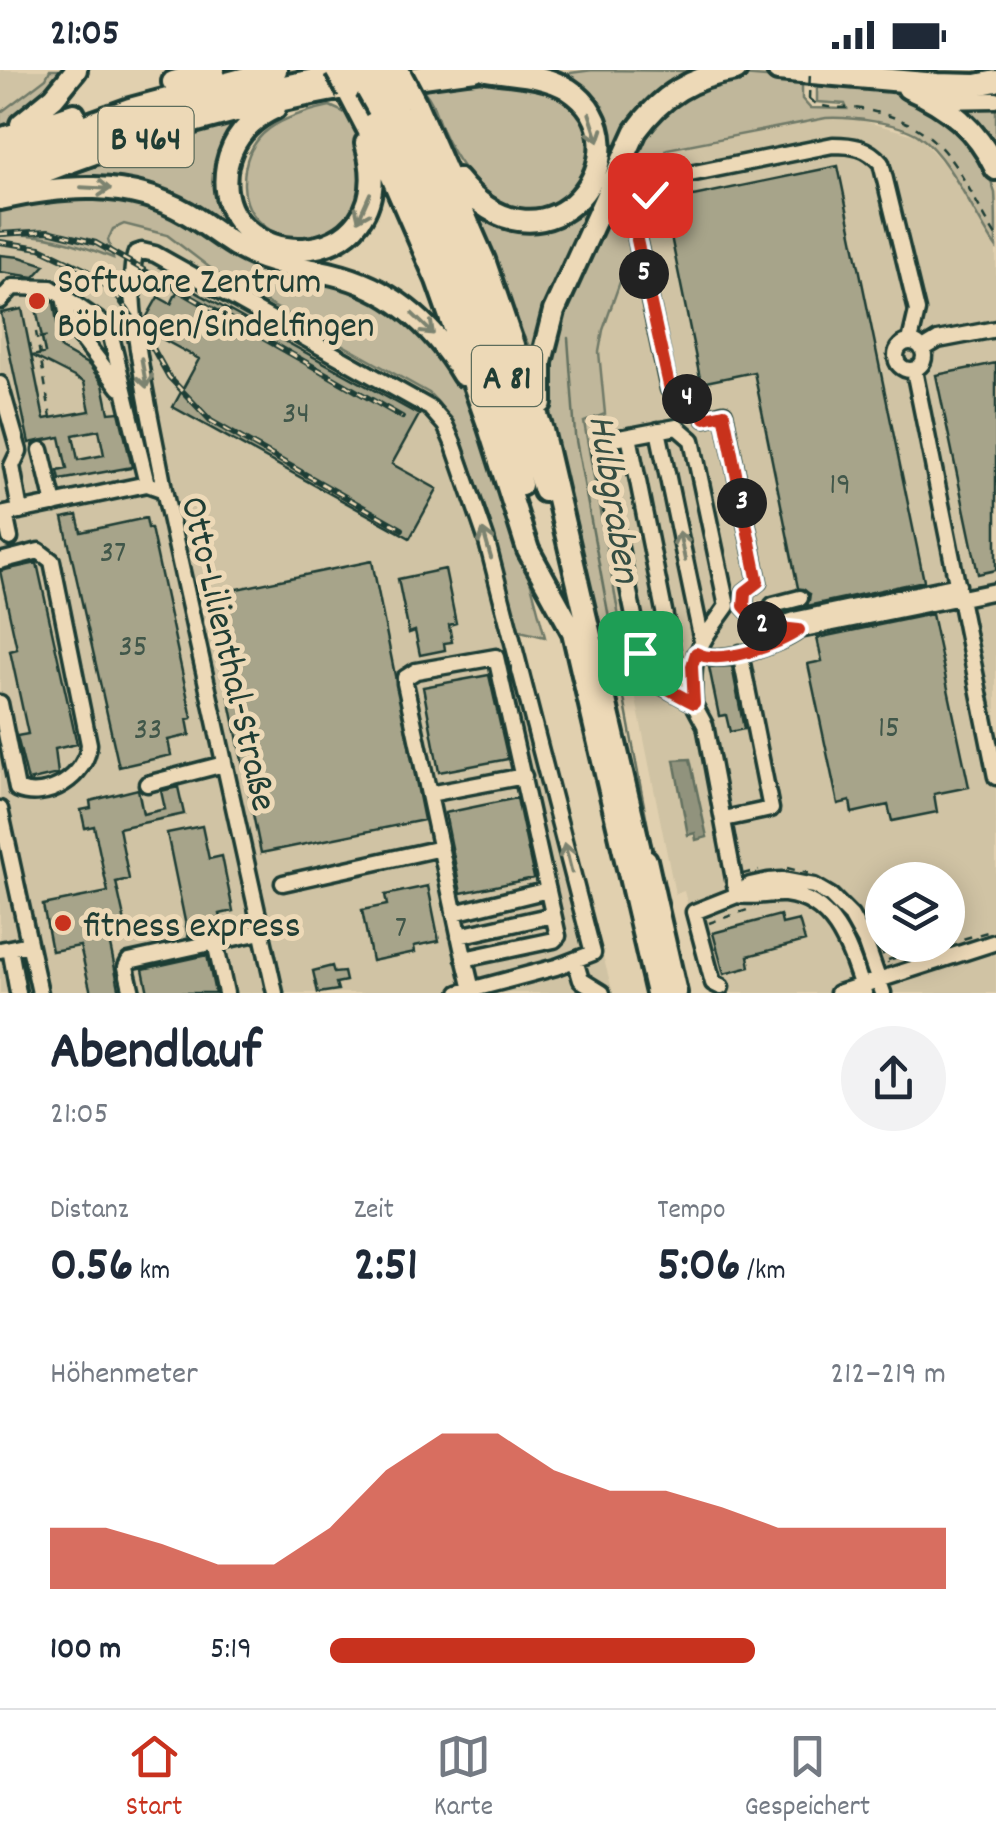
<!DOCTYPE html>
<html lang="de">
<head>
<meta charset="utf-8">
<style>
  body { margin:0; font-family:Dekko,sans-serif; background:#f2f2f3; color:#1f2937; height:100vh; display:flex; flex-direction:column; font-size:38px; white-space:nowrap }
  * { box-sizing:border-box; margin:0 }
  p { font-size:32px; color:#747a83 }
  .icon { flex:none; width:55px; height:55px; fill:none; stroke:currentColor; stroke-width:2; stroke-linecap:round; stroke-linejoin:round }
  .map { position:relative; height:923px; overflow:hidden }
  .drawer { display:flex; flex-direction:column; background:#fff; flex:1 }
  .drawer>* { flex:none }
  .fabs { position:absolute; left:865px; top:792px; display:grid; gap:20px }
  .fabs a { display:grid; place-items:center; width:100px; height:100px; border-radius:50%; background:#fff; box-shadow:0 5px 25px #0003; font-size:50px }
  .pin { position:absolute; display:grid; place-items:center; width:85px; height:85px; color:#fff; margin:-42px; border-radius:20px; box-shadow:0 5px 15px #0006 }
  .km { position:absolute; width:50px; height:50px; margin:-25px; border-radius:50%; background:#222; color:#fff; font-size:28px; line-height:50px; text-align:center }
  .round { display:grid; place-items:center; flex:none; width:105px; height:105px; border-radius:52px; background:#f2f2f3 }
  .head { display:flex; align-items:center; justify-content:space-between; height:170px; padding:0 50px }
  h1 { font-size:55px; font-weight:800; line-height:75px }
  .figures { display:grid; grid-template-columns:repeat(3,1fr); gap:15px; height:170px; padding:10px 50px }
  .figures div { display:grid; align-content:center }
  .figures b { font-size:50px; font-weight:800 }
  .figures small { font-size:28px; font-weight:400 }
  .figures p { font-size:28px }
  .chart { height:280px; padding:20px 50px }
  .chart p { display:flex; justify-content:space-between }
  .chart svg { width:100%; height:180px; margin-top:10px; fill:#c8321e; opacity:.7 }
  ul { padding:0 50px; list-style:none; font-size:32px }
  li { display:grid; grid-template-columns:160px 120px 1fr; align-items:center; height:75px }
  li i { height:25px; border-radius:12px; background:#c8321e }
  .status { display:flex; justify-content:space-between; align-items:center; height:70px; padding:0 50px; background:#fff; direction:ltr }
  .status svg { height:28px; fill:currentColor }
  .menu { display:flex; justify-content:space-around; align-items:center; height:140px; border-top:2px solid #e0e1e3; background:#fff; font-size:28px; color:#747a83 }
  .menu a { display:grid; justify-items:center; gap:5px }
  .menu .current { color:#c8321e }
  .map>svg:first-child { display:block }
  .built { fill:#d0c3a4; fill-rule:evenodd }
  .green { fill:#c0b79b; stroke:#707a68; stroke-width:2.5 }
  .water { fill:#91937d; stroke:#637160; stroke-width:2.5 }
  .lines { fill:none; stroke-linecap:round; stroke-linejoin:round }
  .stream { stroke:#637160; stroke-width:2.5 }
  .building { fill:#a7a48a; stroke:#1f3d34; stroke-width:2.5; fill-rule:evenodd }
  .minor-casing { stroke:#1f3d34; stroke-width:21 }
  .highway-casing { stroke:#1f3d34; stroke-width:28 }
  .path { stroke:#1f3d34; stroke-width:2.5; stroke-dasharray:8 8; stroke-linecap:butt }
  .minor { stroke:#edd9b7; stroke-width:14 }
  .highway { stroke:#edd9b7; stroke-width:20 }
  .rail-casing { stroke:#1f3d34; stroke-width:6 }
  .rail { stroke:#edd9b7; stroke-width:2.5; stroke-dasharray:8; stroke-linecap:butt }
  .highway-bridge-casing { stroke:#1f3d34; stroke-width:28; stroke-linecap:butt }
  .path-bridge { stroke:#1f3d34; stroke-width:2.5; stroke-dasharray:8 8; stroke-linecap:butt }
  .highway-bridge { stroke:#edd9b7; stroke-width:20 }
  .oneway { stroke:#7c836f }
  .route-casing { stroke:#fff; stroke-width:20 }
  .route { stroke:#c8321e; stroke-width:12 }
  .poi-dot { fill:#c8321e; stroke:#edd9b7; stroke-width:4 }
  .labels { text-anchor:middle; stroke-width:10; stroke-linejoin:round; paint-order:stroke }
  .number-label { font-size:32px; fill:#41574a }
  .shield { fill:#edd9b7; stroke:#5d6c5b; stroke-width:2.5 }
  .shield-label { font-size:35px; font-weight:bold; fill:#1f3d34 }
  .poi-label { font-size:38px; fill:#1f3d34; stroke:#edd9b7; text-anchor:start }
  .street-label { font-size:38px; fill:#1f3d34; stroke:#edd9b7 }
  .water-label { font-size:40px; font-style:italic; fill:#364e43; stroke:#edd9b7 }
</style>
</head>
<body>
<div class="status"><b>21:05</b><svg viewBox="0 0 49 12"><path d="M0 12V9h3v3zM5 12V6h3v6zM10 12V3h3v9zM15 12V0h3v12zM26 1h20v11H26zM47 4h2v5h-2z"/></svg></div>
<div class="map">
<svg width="996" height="923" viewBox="0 0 996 923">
  <rect width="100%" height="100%" fill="#e1d0af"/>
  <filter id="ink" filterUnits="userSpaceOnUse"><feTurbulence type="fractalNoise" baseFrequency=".01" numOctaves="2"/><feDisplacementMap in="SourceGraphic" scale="20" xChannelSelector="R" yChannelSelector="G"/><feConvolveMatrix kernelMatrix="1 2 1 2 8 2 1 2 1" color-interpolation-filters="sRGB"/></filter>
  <g filter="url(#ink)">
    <path class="built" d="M0,0H50L46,7L0,43Z
      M849,47L918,66L951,102L996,177V923H710L684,821L675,824L592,409L584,352L605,344L599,282L603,260L667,79L826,48ZM882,810H948V875H882Z
      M124,154L167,165L226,210L429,323L445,338L457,358L488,452L473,458L503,557L590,890L603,886L613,923H0V161L18,158L108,175L113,159Z"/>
    <path class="green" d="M50,0H72L39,37L0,62V43L46,8Z
      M593,0L701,1L662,25L537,281L533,283L515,250L466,127L544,156L606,80L555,5Z
      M742,5L802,10V29L810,38L847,39L845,34L817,32V12C840,14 864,14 887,20C936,32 981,73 995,123C996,138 996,160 996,177C974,145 950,88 919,66C898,52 851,47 826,48L667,79L603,260L599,282L605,344L584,352L626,586L594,578L549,336L547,303L553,267L636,73L682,24Z
      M501,11C667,26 568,188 494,129C472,113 454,87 443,62C436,48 435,33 424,21L431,16Z
      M996,33V83L961,35Z
      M330,36L350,45C358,68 369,94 365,119C356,167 290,186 257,149C248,140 244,126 244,115C243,60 284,46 330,36Z
      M234,52L236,54C210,91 212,114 228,155L115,111L83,107L75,103Z
      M42,125L139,129L401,240L467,319L521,476L545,567L503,557L473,458L488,451C473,407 464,356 429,323L226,210L167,165L124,154L113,159L108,170L113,188C76,173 40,161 0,166V135Z"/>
    <path class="water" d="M690,689L707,767L696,770L695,763L688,765L674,690Z"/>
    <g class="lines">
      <path class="stream" d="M568,268L575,365L653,784"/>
    </g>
    <path class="building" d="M838,96L924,511L807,536L810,524L798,518L754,302L701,313L664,132Z
      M0,185L20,187L45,195L34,207L0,202Z
      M181,214L419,345L392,394L437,419L410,468L173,337L199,289L155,265L157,261L146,254L145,250L158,227L171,234Z
      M34,228L48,229L54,233L61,279L89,295L103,314L109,343L119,342L132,397L60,410L58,401L67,399L60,367L29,373L1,243L22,239L44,349L90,341L84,312L33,286L45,283ZM99,360L104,385L78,390L73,365Z
      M996,293V500L978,504L936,305Z
      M77,445L81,462L146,448L148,458H151L192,648L187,649L190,665L168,670L171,685L119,697L63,448Z
      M372,491L424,750L261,783L208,525Z
      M37,493L77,674L55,679L58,704L28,711L17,666L28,664L10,581L17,579L0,501Z
      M445,499L456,553L449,555L452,572L444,573L445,580L420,585L415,561L409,563L398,509Z
      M932,544L969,717L934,724L937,742L892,751L888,735L852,743L850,731L838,734L808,594L822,591L817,568Z
      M732,596L744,659L730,662L726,645L719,646L709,597Z
      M489,605L508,689L439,702L423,617Z
      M178,717L184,744L119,758L129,809L116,812L128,866L109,870L120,923H91L80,876L52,881L43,835L108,822L94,756L85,758L81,740L91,738L90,731L138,719L143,744L165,739L161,721Z
      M517,728L534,808L461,823L445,743Z
      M202,756L209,789L222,786L233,841L220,844L223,859L188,866L167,763Z
      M428,816L439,871L414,876L415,882L372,891L362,840L387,835L385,825Z
      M780,845L782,854L799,850L805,871L748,886L750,897L724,904L713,863Z
      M207,885L215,923H148L143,899Z
      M332,896L334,903L344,902L346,911L336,913L338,920L318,923L313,901Z"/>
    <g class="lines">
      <g class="minor-casing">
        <path id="minor" d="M936,31L996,30
          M64,227L69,252L120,318
          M0,231L13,217L51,218L109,258L147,414
          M896 286a14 14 0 1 1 28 0a14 14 0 1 1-28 0Z
          M923,279L938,270L996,259
          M914,300L996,707
          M0,314L19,381L12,396L20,441
          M677,357L692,370L727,536C699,576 690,582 694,633L654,611L645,599L600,382L609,370Z
          M658,360L702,571
          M629,366L676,601L705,655L737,825
          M41,380L54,434
          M164,420C156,370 120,224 136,183L142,181L155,184L430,338L445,355L453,373L486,468L593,883L556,897L459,923
          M5,444L10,468
          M0,445L147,414L164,420L275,923
          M0,491L39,481L52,491L89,674C87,706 47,732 17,719L0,633
          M800,528L773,535L766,546L771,558L798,549L958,515
          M962,528L996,521
          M799,560L961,527
          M696,583C720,596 779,575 799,560L763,556L744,536L745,522L758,512L724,343L705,348L695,333L669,319L637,169C639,144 647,127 665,109L833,75C853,75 867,77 881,93L917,241L910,271
          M147,714L224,694
          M429,724L524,706
          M0,739L40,923
          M724,749L771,739L740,583
          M283,813L441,778
          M737,825C754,828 768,823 785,824C836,830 850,881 864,923
          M454,843L548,820
          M459,866L553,845
          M215,872L226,923
          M10,878L18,923
          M0,880L29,874
          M464,889L554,870L558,866L496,587L416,601L405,608V613L462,878L472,920
          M575,890L581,910L602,923
          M721,917L713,913L694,842L737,825L750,815L768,811L782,810L814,816L831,826L851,846L865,871L883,923
          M132,923L126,897L129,891L261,862
          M838,923L996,872"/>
      </g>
      <g class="highway-casing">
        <path id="highway" d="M778,0L937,14L976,15L996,11
          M173,12L214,0
          M386,12L475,0
          M908,18C948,35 977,59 996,99
          M348,21L389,100L437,210L489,357L528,480L573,562L657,923
          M415,32L484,190L542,360L640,780L636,789L640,809
          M396,36C461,158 503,289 544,421
          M275,38C251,49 233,67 227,95C206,209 407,212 366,73
          M378,39C442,158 485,286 521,415
          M21,54L54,27L76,0
          M0,69L74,44
          M0,86L130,39L276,0
          M0,104C113,56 232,23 353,3
          M457,109C547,222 656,76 568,19C543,4 514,5 486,0
          M2,119C115,71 236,36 357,16
          M0,129C63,115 128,109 187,143C211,157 232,177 259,187C283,197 308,198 333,204C391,218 433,255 463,305
          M541,333V292L554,241L636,61C662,25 692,7 736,0
          M646,790L676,923"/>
      </g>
      <path class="path" d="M809,29C822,41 844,36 861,39C948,54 956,101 996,166
        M36,262L51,348
        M39,268L65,263
        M108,402L131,398
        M787,798L808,803
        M743,804L759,800
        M709,853L753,838
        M948,873L991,861
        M880,878L888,893
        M888,890L939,875"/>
      <use href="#minor" class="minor"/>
      <use href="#highway" class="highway"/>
      <g class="rail-casing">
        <path id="rail" d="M0,164L48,161L96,173L402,347
          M0,172L40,178L86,200L117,226L146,266L169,307L211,351L402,459"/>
      </g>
      <use href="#rail" class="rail"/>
      <g class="highway-bridge-casing">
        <path id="highway-bridge" d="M336,0L348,21
          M356,0L378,39
          M376,0L396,36
          M398,0L415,32"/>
      </g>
      <path class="path-bridge" d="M809,29L810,0"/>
      <use href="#highway-bridge" class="highway-bridge"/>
    </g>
    <defs><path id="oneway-shaft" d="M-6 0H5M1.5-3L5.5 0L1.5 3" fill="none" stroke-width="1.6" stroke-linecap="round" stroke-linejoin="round" transform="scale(2.5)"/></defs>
    <g class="oneway">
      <use href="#oneway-shaft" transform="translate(594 58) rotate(72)"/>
      <use href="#oneway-shaft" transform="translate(96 118) rotate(3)"/>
      <use href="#oneway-shaft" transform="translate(364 137) rotate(114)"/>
      <use href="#oneway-shaft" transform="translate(423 254) rotate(44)"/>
      <use href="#oneway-shaft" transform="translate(144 303) rotate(80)"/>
      <use href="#oneway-shaft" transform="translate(487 474) rotate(-106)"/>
      <use href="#oneway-shaft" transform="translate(682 476) rotate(-102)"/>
      <use href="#oneway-shaft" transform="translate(568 788) rotate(-104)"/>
    </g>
  </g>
  <g class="lines" filter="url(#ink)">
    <g class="route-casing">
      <path id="route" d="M640,583C649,612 669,620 694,633L692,596L696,583C720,596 779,575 799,560L762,556L744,536L745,522L758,512L724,344L705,348L695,333L670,320L637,170L638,150L650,125"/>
    </g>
    <use href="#route" class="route"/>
  </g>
  <g class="poi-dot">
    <circle cx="37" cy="231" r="10"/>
    <circle cx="63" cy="853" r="10"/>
  </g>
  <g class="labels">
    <g class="number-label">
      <text x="296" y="352">34</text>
      <text x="840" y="423">19</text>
      <text x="113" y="491">37</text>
      <text x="133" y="585">35</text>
      <text x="889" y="666">15</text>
      <text x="148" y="668">33</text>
      <text x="401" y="866">7</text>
    </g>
    <g class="shield">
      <rect x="98.5" y="37" width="95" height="60" rx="8"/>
      <rect x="472" y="276" width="70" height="60" rx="8"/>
    </g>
    <g class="shield-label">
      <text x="146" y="79">B 464</text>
      <text x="507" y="318">A 81</text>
    </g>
    <g class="poi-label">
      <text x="57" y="222">Software Zentrum<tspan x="57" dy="44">Böblingen/Sindelfingen</tspan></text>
      <text x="83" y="866">fitness express</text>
    </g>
    <g class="street-label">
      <text transform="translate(231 583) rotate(77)" y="13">Otto-Lilienthal-Straße</text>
    </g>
    <g class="water-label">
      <text transform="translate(617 428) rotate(81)" y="14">Hulbgraben</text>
    </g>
  </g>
</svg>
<div class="fabs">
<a><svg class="icon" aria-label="layers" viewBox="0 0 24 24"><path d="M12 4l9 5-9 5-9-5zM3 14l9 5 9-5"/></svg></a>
</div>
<div class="pin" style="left:640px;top:583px;background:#1e9e55"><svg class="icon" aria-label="arrive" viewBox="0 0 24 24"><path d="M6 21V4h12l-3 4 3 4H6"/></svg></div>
<div class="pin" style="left:650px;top:125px;background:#d93025"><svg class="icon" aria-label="check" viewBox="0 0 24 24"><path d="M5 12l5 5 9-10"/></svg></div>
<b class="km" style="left:762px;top:556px">2</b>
<b class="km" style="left:742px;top:433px">3</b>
<b class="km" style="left:687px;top:329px">4</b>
<b class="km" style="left:644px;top:204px">5</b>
</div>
<section class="drawer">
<div class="head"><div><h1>Abendlauf</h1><p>21:05</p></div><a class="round"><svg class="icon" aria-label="share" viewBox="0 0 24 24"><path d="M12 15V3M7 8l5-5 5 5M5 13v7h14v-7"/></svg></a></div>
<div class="figures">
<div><p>Distanz</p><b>0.56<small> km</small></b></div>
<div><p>Zeit</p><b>2:51</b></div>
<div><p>Tempo</p><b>5:06<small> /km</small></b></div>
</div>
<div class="chart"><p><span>Höhenmeter</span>212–219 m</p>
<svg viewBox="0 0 160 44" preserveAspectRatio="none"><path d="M0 44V29L10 29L20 33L30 38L40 38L50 29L60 15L70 6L80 6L90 15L100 20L110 20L120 24L130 29L140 29L150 29L160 29V44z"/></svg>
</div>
<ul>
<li><b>100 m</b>5:19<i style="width:69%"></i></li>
</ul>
</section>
<nav class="menu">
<a class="current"><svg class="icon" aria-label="home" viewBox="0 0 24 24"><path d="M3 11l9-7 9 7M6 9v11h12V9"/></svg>Start</a>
<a><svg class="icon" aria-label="map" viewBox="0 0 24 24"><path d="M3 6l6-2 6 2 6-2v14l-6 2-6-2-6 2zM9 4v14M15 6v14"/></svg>Karte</a>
<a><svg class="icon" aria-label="saved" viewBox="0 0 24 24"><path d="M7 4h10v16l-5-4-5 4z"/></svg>Gespeichert</a>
</nav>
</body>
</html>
